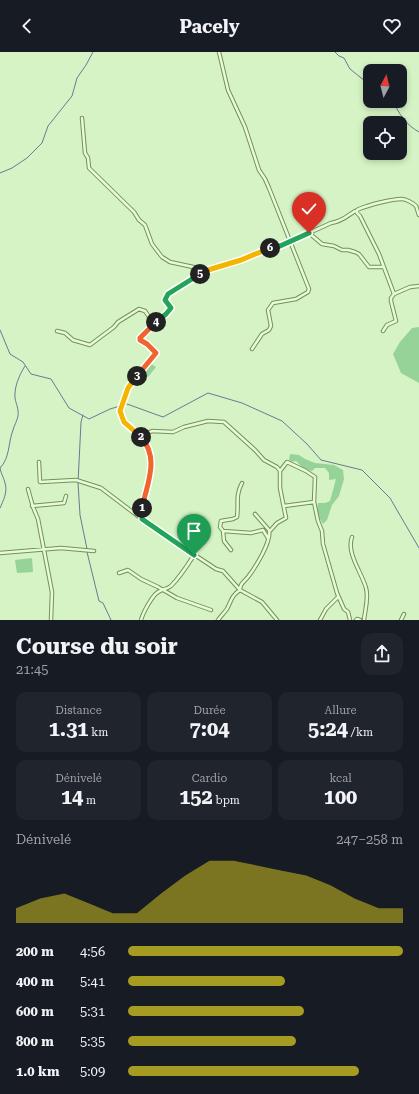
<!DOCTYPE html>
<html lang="fr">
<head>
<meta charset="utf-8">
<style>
  body { margin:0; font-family:"Roboto Serif",serif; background:#20242c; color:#f1f3f6; height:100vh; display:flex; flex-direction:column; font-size:15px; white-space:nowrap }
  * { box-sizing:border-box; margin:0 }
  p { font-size:13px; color:#9ea1a6 }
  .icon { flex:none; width:22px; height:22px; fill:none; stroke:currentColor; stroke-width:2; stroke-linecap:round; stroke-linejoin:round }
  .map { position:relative; height:568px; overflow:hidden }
  .details { display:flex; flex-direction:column; background:#171b24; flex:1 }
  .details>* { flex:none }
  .needle { width:26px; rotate:7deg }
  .buttons { position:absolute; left:363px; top:12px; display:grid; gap:8px }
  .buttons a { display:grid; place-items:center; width:44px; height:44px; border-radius:8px; background:#171b24; box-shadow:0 2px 6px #0003; font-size:20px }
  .pin { position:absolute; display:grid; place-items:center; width:34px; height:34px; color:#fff; margin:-41px -17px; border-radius:50% 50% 50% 0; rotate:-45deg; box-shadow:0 0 4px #0007 }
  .pin .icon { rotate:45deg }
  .km { position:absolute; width:20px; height:20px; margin:-10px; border-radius:50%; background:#222; color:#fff; font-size:11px; line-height:20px; text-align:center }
  .round { display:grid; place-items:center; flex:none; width:42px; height:42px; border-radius:12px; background:#20242c }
  .overview { display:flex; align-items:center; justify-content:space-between; height:68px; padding:0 16px }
  h1 { font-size:22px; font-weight:700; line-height:30px }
  .metrics { display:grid; grid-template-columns:repeat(3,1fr); gap:6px; height:68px; padding:4px 16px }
  .metrics div { display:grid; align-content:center; border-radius:10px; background:#20242c; text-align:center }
  .metrics b { font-size:20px; font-weight:700 }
  .metrics small { font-size:11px; font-weight:400 }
  .metrics p { font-size:11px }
  .chart { height:112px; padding:8px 16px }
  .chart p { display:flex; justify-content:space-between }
  .chart svg { width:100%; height:72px; margin-top:4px; fill:#a69c21; opacity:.7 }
  ul { padding:0 16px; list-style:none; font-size:13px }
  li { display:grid; grid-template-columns:64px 48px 1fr; align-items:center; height:30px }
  li i { height:10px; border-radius:5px; background:#a69c21 }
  header { display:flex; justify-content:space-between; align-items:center; height:52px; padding:0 16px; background:#171b24; font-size:18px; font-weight:700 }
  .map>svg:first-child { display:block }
  .green { fill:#96d399 }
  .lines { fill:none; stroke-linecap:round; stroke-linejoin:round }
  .stream { stroke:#6b7995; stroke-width:1 }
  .minor-casing { stroke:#769058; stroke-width:4.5 }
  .minor { stroke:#e6fcd9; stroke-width:2.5 }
  .split-1-casing { stroke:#fff; stroke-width:8 }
  .split-2-casing { stroke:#fff; stroke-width:8 }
  .split-3-casing { stroke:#fff; stroke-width:8 }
  .split-4-casing { stroke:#fff; stroke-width:8 }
  .split-5-casing { stroke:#fff; stroke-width:8 }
  .split-6-casing { stroke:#fff; stroke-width:8 }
  .split-7-casing { stroke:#fff; stroke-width:8 }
  .split-1 { stroke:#22a559; stroke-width:5 }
  .split-2 { stroke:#f0652b; stroke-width:5 }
  .split-3 { stroke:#f5b400; stroke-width:5 }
  .split-4 { stroke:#f0652b; stroke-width:5 }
  .split-5 { stroke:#22a559; stroke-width:5 }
  .split-6 { stroke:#f5b400; stroke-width:5 }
  .split-7 { stroke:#22a559; stroke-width:5 }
</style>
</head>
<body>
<header><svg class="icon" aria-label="back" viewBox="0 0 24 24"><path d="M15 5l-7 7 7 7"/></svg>Pacely<svg class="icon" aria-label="heart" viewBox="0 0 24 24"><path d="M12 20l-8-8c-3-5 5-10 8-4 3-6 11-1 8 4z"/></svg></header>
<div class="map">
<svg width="419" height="568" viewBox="0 0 419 568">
  <rect width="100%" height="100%" fill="#d5f3c4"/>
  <path class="green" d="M419,275V331L401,321L393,302L400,290L412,276Z
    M147,309L156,315L148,325L139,319Z
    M290,402L299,403L305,407L315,411L334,413L343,418L344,427L339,444L332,453L327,468L323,472C318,465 316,459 318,451H325L330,449L336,427L329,428V421L325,416H315L312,419L303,416L296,409L291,410L289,408Z
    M32,506L33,520L17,521L15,508Z"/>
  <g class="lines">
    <path class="stream" d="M335,0L339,4L344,6L350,17L370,33
      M393,49C399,62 406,73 419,80
      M0,121L12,116L27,106L42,91L48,74L72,44L77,26L86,13L93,0
      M0,278L10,302L23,310L31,322L51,327L69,356L89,367L110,357L120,354
      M123,353L127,352L163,365L208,341L242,351L282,369L307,392L321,408L362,418L390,446L419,496
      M83,363L81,370L78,431L80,463L87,497
      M0,456C3,449 8,440 5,431C4,426 1,422 0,416C10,406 8,391 13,378C14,374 17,369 18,364C19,357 16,352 15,346C14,336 19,323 25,314
      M87,500L99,549L103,551L111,568"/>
    <g class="minor-casing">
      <path id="minor" d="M219,0L228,38L245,75L259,118L265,127L269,136L309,237L308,240L296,247L273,251L268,258L271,274L269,278L262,282L252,297
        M82,66L85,101L88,106L89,116L134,160L139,168L145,173L152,192L162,205L170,210L207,218
        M357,158V161L360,164L379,202L394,242L391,246V249L396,269L387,273L383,279
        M309,181L322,192L334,194L342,198H348L355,200L359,202L369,215H384
        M394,242L410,235L419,234
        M57,279L65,281L73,288L90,293L114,275L118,270L139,257L145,259L154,272L166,262L171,256L165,248L168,242L182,234L187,229L208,218L241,208L280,194L331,171C345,169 348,162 359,157C369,153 391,147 402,147C406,147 413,151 416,154C417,156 418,161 419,163
        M144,388L148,381L152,379L173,380L184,375L208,369L224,370L255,398L264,408L277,415L280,419V436L286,466L277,471L269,480
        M39,410L40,430L76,428L101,436L151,474L216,517L223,519L240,538L262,550L277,568
        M280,419L287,410L306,419L315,425L314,450L318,469L322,479L323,492L337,541L344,557L348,560L350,568
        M28,437L33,455L38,467L52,540L51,568
        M32,454L64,451L66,444
        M284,454L314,450
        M142,467V455L148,435L152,407L146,391L137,380L124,371L120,359L128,335L156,301L147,292L140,288V286L154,272
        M223,479L251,481L263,478L268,486
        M352,485C346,501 362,521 366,536C369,546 365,558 364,568
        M231,498L224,489L223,479L220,475L221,469L233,467L237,465C239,451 235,444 242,431
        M0,501L61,496L94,499
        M119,521L128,518L141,527L158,535L177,546L211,558
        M141,568C143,561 153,541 160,539C164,537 167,537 171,534C181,524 187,514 194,503
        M218,568C221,564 224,561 227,557C231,549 232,543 240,538C240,531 244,530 248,525C255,516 272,489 269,478L255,462
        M320,568L326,557L338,545
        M356,568L357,567L360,568
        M401,568L404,562"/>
    </g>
    <use href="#minor" class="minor"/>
  </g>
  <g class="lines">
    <g class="split-1-casing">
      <path id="split-1" d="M142,456V467L194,503"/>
    </g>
    <g class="split-2-casing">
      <path id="split-2" d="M141,385C156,402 151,421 146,440C144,445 144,451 142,456"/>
    </g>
    <g class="split-3-casing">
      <path id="split-3" d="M137,324L128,336L120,359L124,370L141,385"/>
    </g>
    <g class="split-4-casing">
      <path id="split-4" d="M137,324L156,301L147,292L140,288V286L156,270"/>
    </g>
    <g class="split-5-casing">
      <path id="split-5" d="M156,270L166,262L171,256L165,248L168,242L200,222"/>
    </g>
    <g class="split-6-casing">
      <path id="split-6" d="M200,222L208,218L241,208L270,196"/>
    </g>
    <g class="split-7-casing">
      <path id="split-7" d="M270,196L280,194L309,181"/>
    </g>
    <use href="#split-1" class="split-1"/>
    <use href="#split-2" class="split-2"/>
    <use href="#split-3" class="split-3"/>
    <use href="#split-4" class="split-4"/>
    <use href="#split-5" class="split-5"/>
    <use href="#split-6" class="split-6"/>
    <use href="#split-7" class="split-7"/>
  </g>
</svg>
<div class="buttons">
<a><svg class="needle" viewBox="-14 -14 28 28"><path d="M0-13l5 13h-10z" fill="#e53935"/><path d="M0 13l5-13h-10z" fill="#9ea1a6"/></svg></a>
<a><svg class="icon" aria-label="locate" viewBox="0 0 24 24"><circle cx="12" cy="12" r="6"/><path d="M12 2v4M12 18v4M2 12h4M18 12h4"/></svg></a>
</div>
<div class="pin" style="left:194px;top:503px;background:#1e9e55"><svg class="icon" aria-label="arrive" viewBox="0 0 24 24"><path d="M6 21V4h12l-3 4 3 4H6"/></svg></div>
<div class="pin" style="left:309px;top:181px;background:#d93025"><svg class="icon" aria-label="check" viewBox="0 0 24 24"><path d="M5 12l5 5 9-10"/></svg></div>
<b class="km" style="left:142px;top:456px">1</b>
<b class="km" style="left:141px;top:385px">2</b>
<b class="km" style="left:137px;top:324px">3</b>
<b class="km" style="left:156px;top:270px">4</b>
<b class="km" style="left:200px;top:222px">5</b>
<b class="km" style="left:270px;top:196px">6</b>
</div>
<section class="details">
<div class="overview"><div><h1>Course du soir</h1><p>21:45</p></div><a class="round"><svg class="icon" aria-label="share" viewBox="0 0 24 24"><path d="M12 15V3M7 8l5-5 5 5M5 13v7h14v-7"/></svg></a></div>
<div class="metrics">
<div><p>Distance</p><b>1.31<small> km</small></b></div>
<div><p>Durée</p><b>7:04</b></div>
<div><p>Allure</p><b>5:24<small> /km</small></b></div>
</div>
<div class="metrics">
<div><p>Dénivelé</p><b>14<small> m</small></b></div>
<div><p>Cardio</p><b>152<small> bpm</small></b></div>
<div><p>kcal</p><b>100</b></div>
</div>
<div class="chart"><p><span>Dénivelé</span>247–258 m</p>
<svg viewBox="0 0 160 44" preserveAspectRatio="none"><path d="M0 44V35L10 29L20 26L30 32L40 38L50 38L60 26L70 15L80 6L90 6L100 9L110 12L120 15L130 21L140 29L150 35L160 35V44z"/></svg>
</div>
<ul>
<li><b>200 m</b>4:56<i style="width:100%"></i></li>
<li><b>400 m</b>5:41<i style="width:57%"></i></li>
<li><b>600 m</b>5:31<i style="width:64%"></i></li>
<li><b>800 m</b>5:35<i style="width:61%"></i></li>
<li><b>1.0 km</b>5:09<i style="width:84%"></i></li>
</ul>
</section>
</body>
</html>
